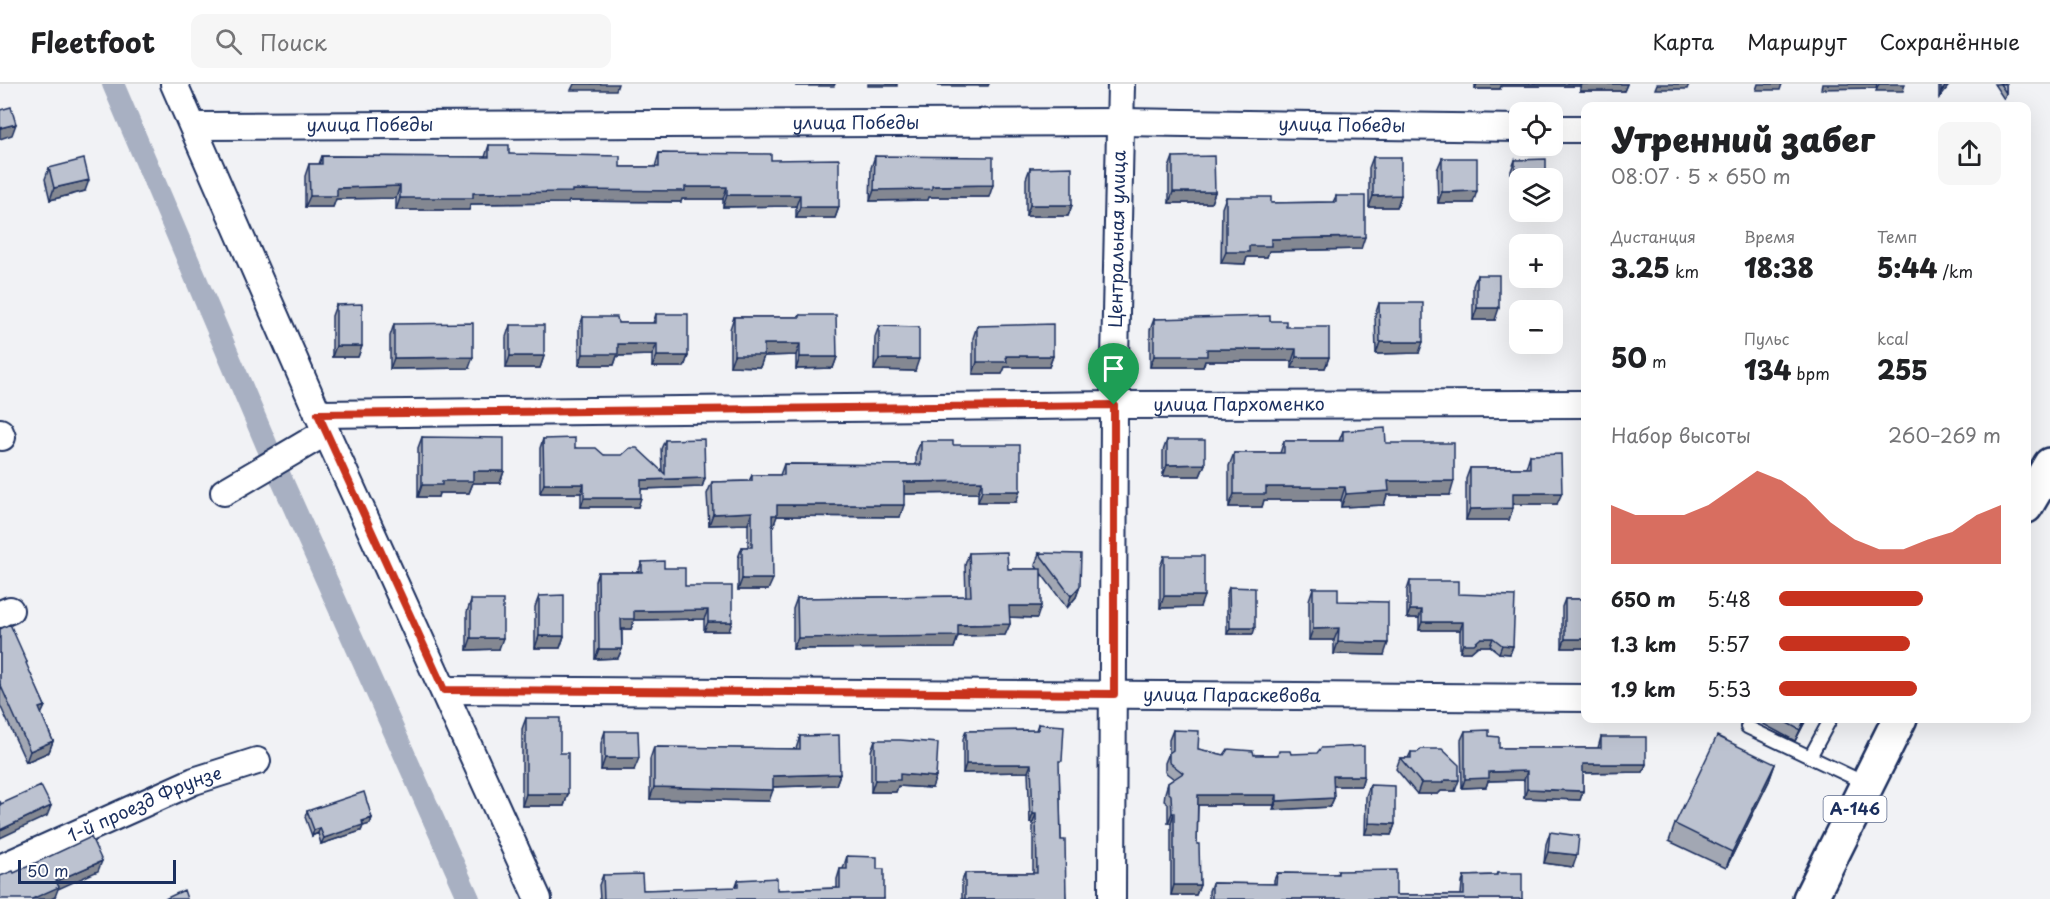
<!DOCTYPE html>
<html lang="ru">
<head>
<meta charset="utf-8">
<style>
  body { margin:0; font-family:"Playpen Sans",sans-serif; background:#f6f6f6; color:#202124; height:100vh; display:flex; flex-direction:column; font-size:22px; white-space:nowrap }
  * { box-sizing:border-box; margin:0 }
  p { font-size:20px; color:#757577 }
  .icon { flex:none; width:33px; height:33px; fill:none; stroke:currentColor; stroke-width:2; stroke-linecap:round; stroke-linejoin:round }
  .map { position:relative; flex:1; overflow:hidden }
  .panel { position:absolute; left:1581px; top:18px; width:450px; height:621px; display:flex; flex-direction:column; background:#fff; border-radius:12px; box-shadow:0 6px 24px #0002 }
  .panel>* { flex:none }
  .controls { position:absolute; left:1509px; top:18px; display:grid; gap:12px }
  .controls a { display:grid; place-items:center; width:54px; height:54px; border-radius:12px; background:#fff; box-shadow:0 6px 24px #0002; font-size:30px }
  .scale { position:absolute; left:18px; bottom:15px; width:158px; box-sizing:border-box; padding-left:6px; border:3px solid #1b2f5e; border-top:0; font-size:16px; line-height:21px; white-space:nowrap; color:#1b2f5e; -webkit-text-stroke:4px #fff; paint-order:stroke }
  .pin { position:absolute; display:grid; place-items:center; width:51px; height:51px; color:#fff; margin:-62px -26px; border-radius:50% 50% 50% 0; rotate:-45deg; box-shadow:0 0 6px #0007 }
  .pin .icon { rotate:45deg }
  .round { display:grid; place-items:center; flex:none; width:63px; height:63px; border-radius:12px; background:#f6f6f6 }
  .headline { display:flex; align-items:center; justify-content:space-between; height:102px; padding:0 30px }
  h1 { font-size:33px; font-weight:800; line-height:45px }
  .stats { display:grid; grid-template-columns:repeat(3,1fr); gap:9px; height:102px; padding:6px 30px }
  .stats div { display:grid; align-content:center }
  .stats b { font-size:26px; font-weight:800 }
  .stats small { font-size:16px; font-weight:400 }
  .stats p { font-size:16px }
  .chart { height:168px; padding:12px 30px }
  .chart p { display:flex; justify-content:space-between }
  .chart svg { width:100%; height:108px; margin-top:6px; fill:#c8321e; opacity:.7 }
  ul { padding:0 30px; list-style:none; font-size:20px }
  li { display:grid; grid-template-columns:96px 72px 1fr; align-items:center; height:45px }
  li i { height:15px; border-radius:8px; background:#c8321e }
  header { display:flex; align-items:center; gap:36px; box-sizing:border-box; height:84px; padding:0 30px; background:#fff; border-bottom:2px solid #e0e0e0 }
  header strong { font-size:28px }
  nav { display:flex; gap:33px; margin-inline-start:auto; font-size:21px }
  .search { width:420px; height:54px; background:#f6f6f6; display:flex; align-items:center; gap:15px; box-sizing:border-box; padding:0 21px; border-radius:12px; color:#757577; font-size:22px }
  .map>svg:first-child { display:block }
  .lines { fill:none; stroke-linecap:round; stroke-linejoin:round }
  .canal { stroke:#a8b0c2; stroke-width:22 }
  .service-casing { stroke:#1b2f5e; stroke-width:16 }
  .minor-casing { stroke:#1b2f5e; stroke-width:30 }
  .trunk-casing { stroke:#1b2f5e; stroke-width:38 }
  .service { stroke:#fff; stroke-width:12 }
  .minor { stroke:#fff; stroke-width:26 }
  .trunk { stroke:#fff; stroke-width:33 }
  .wall { fill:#a2a7b3; stroke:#1b2f5e; stroke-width:1.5 }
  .shaded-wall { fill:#848892; stroke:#1b2f5e; stroke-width:1.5 }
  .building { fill:#bcc2d0; stroke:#1b2f5e; stroke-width:1.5 }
  .route-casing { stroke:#fff; stroke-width:12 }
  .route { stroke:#c8321e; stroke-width:8 }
  .labels { text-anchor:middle; stroke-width:4.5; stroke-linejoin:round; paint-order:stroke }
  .shield { fill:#fff; stroke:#5f6d8e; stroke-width:1.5 }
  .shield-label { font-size:16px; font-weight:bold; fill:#1b2f5e }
  .street-label { font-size:18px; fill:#1b2f5e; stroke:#fff }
</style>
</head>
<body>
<header>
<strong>Fleetfoot</strong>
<div class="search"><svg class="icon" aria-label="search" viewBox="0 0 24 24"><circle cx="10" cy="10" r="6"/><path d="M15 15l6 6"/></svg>Поиск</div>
<nav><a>Карта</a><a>Маршрут</a><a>Сохранённые</a></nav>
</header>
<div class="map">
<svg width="2050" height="815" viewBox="0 0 2050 815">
  <rect width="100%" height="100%" fill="#f1f2f5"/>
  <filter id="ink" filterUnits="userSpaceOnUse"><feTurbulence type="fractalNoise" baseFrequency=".0167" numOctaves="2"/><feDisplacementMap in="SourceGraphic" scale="12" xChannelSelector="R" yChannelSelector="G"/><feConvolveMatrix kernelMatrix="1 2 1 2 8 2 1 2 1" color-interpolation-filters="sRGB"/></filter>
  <g filter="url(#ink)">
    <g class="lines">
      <path class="canal" d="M113,0L276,383L469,815"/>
      <g class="service-casing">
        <path id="service" d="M1831,634L1810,673L1867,700
          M1747,643L1810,673"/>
      </g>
      <g class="minor-casing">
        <g id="minor">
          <path d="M174,0L318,330L538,815"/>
          <path id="s1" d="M193,42L1121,38L1520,44"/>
          <path d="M1552,45H1586"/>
          <path id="s2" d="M318,330L1114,321L1586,320"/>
          <path d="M0,348L2,353"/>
          <path d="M224,408L326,348"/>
          <path d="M0,530L10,526"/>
          <path id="s3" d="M444,606L1586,614"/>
          <path id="s4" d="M0,784L194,697L257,677"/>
          <path id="s5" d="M1112,815L1114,321L1121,0"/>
        </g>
      </g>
      <g class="trunk-casing">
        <path id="trunk" d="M2026,422L2050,381
          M1810,815L1900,634"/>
      </g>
      <use href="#service" class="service"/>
      <use href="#minor" class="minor"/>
      <use href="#trunk" class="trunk"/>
    </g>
    <path class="wall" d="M1475,0H1627L1624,7H1580V2H1501L1500,5H1475Z
      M1939,0H1950L1939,14Z
      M1994,0H2006V9L2004,15Z
      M489,61L509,70L620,83H655L659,69L771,76L839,123L835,134H796V122L723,123V115H682L681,118L569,117L568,119L471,120L469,126H396V114L336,115L333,123H305V92L309,80H319L322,72L485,73Z
      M875,72L989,113H929L928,116L870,117L871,84Z
      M1173,73L1215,108L1211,119H1169V84Z
      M1373,73L1401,111L1397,123H1369V84Z
      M1442,74L1473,119H1438L1437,86Z
      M1515,76L1520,94V120H1511V87Z
      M49,84L85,107L50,116L45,95Z
      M1030,84L1072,121L1068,132H1026V95Z
      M1336,112L1361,165L1269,167L1267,173H1247L1245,180L1221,179L1222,124L1226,113L1271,119L1333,118Z
      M1477,191L1495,236H1473V202Z
      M1379,219L1419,269L1376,270L1375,231Z
      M336,221L362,262L358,273H332V232Z
      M656,230L688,272L684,283H652V271L617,272L614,281H579V244L583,233L618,239H653Z
      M800,231L837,273L833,284L796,285V271L764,272L760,283L730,282V245L734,233H799Z
      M1154,235L1270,237L1286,243L1329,273L1325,284H1292V277H1205L1203,283H1150V246Z
      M394,240L469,284L390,285V252Z
      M510,241L544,272L540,284H506V253Z
      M879,242L915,287L874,286L875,253Z
      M977,242L1053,272L1049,283H1005L1002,290H973V254Z
      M1343,347L1386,359L1450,411H1387L1384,421L1341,423V416H1264L1262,423H1229V382L1234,369H1280L1284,357H1339Z
      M422,353L504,387L500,399H473L469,409H439L438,413H418V364Z
      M543,355L575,364L604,371L662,387L661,365L665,356L705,394L702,403L641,405L638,423H581V409H540V364Z
      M1167,356L1205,380L1200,392H1163V367Z
      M921,357L953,361L1016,418H978V409L904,410L900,433L777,432L772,443L768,506H738V474L742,463H748V440L709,441L707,410L712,398L749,397L752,391H780L784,380L916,381V369Z
      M1530,371L1557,420H1513L1509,436H1466V395L1470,384H1526Z
      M969,469L1008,485H1038L1035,481L1039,469L1080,502L1076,513L1067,524L1041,489L1037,534L1009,533L1010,540L1005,551L958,552L954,564L793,565V525L797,514L966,512L965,481Z
      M1164,472L1200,523L1160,524V483Z
      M642,478L664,484L685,502L729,547H704V535L634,536L631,545H622V565L618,574L595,575V497L598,488H638Z
      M1410,497L1458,510L1513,562L1510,570L1499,569L1490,562H1478L1471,568H1460V546H1419V534H1407V506Z
      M1229,503L1253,550H1227V509Z
      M1313,504L1338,517L1384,571L1334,570V556H1309V516Z
      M539,512L564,552L560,564H535V523Z
      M1565,515H1586V564H1562V523Z
      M471,516L499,565L467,566V528Z
      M0,545L27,578L26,581L45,622L41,630L53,657L49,668L26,678L0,621Z
      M526,634L560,669L568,710L564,722H522V645Z
      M1752,634H1807L1795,657Z
      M1038,640L1059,686L1061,756L1066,815H962V797L965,789H1033V739H1030L1028,688L963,689V655L966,647L1036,646Z
      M1173,646L1198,665L1224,671H1278L1291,670L1364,692L1361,702H1333L1334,714L1330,723L1273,726L1274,721H1198L1197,760L1200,801L1196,811H1171V739H1168V720L1164,717L1165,709L1168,699L1174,695L1165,688V679L1169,669V656Z
      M605,647L634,686H601V659Z
      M1465,647L1489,652L1499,664H1598L1601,653L1646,680L1643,688L1583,689V707L1580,716L1524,714V696L1488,697L1486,703L1462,704L1461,656Z
      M800,652L840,690L836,701L773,703L769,717L650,715V675L654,663L796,665Z
      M875,656L932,704L898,702L896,708H871V667Z
      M1411,668L1455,707H1441L1438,710H1417L1396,685L1400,674H1408Z
      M1775,680L1769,697L1726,784L1669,757L1675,740Z
      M1370,701L1395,740L1391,751L1365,750L1366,712Z
      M307,727L372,734L370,740L363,742L361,747L321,760L318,749L312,752L305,733Z
      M1550,748L1573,783L1544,779L1546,760Z
      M847,772L877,785L884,815H600L599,801L603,791L643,806L735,804L738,796L777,806L837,804V795L840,785H843Z
      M1338,787L1396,811H1461L1462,799L1464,792L1496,791L1497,789L1522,815H1209V807L1212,799L1274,800V796L1277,789L1337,790Z"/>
    <path class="shaded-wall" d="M574,0H618L616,6H571Z
      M797,0H835L834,2H796Z
      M868,0H897V2H868Z
      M939,0H989L988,2H938Z
      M1477,0H1580V2H1501L1500,5H1475Z
      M1582,0H1627L1624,7H1580Z
      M1657,0H1689L1687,5H1655Z
      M1758,0H1782L1780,6H1756Z
      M1822,0H1877L1876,4L1821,5Z
      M1879,0H1905L1903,7H1876Z
      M1947,0H1950L1939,14L1941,8Z
      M16,40L12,51L0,55V44Z
      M89,96L85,107L50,116L54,104Z
      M993,101L989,113H929L928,116L870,117L874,106L932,102Z
      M400,102L396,114L336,115L333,123H305L310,112L337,104Z
      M685,103H727L723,115H682L681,118L569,117L568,119L471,120L469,126H396L400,114L473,109Z
      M1477,107L1473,119H1438L1442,108Z
      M1173,108H1215L1211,119H1169Z
      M1515,108H1520V120H1511Z
      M727,111H800L796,122L723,123Z
      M1401,111L1397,123H1369L1373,112Z
      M1030,121H1072L1068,132H1026Z
      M800,123H839L835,134H796Z
      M1365,153L1361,165L1269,167L1267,173H1247L1245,180L1221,179L1226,168L1271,155Z
      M1477,224H1499L1495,236H1473Z
      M1380,258H1423L1419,269L1376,270Z
      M618,260H657L652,271L617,272L614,281H579L583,270Z
      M764,260H800L796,271L764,272L760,283L730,282L734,271Z
      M336,262H362L358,273H332Z
      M1207,265H1296L1292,277H1205L1203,283H1150L1154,272Z
      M510,272H544L540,284H506Z
      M657,272H688L684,283H652Z
      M1006,272H1053L1049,283H1005L1002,290H973L977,278Z
      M473,273L469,284L390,285L394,274Z
      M800,273H837L833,284L796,285Z
      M1296,273H1329L1325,284H1292Z
      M879,275H919L915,287L874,286Z
      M1205,380L1200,392H1163L1167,381Z
      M473,387H504L500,399H473L469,409H439L438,413H418L422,401L442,397Z
      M705,394L702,403L638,405L641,396Z
      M982,397L978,409L900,410L904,398Z
      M1388,397H1454L1450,411H1387L1384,421L1341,423L1346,410Z
      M544,400H584L581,409H540Z
      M1266,403H1345L1341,416H1264L1262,423H1229L1234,410Z
      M982,407H1020L1016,418H978Z
      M1513,409H1562L1557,420H1509Z
      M584,414H641L638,423H581Z
      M777,421H904L900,433L777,432L773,443H768Z
      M1513,424L1509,436H1466L1470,425Z
      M752,428L748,440L709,441L713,430Z
      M742,495H773L768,506H738Z
      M1080,502L1076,513L1067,524L1071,512Z
      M1164,512H1204L1200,523L1160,524Z
      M1009,522H1041L1037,534L1005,533Z
      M708,526L704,535L634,536L631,545H618L621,535L634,527Z
      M1410,526H1422L1419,534H1407Z
      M708,538H732L729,547H704Z
      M1422,538H1463L1460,546H1419Z
      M1010,540L1005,551L958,552L954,564L793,565L798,554L958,541Z
      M1230,544H1255L1253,550H1227Z
      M1339,544L1334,556H1309L1313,545Z
      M539,552H564L560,564H535Z
      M471,554H503L499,565L467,566Z
      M1481,554H1493L1490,562H1478L1471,568H1460L1463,560Z
      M1565,555H1586V564H1562Z
      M1338,558L1388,559L1384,571L1334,570Z
      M1502,561L1513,562L1510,570L1499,569Z
      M599,565H622L618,574L595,575Z
      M45,622L40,633L39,624Z
      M1805,634H1807L1795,657L1800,646Z
      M53,657L49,668L26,678L30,667Z
      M605,674H639L634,686H601Z
      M966,680H1031L1028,688L963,689Z
      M1583,680H1646L1643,688L1580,689Z
      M1775,680L1769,697L1726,784L1732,768Z
      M1527,687L1524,696L1488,697L1486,703L1462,704L1465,695L1489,688Z
      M840,690L836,701L769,703L773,692Z
      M900,690L936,693L932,704L898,702L896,708H871L875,696Z
      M1333,692H1364L1361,702H1330Z
      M1445,696H1459L1455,707H1441L1438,710H1417L1421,699Z
      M654,703L773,706L769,717L650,715Z
      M1527,705L1583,707L1580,716L1524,714Z
      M526,710H568L564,722H522Z
      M1198,711H1277L1274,721H1194Z
      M1334,714L1330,723L1273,726L1277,717Z
      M51,722L47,732L0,754V746Z
      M1172,729H1174L1171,739H1168Z
      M1033,730H1036L1033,739H1030Z
      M372,734L370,740L363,742L361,747L321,760L324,754Z
      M1369,739L1395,740L1391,751L1365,750Z
      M320,744L318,749L312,752L314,746Z
      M1548,768L1577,771L1573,783L1544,779Z
      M102,777L98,787L58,805L55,813L51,815H32L56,797Z
      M1174,801H1200L1196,811H1171Z"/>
    <path class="building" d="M1941,0H1947L1941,8Z
      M2000,0H2006V9Z
      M11,23L16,40L0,44V26Z
      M489,61H509V70L620,72V83H659V69L771,70V76L839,75V123H800V111H727V103H685V107L572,106V108L473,109V114H400V102L337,104V112H310L309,80H322V72L489,73Z
      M875,72L993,73V101L932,102V105L874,106Z
      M1214,72L1215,108H1173V73Z
      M1373,73H1401V111L1373,112Z
      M1442,74H1477V107L1442,108Z
      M84,75L89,96L54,104L49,84Z
      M1546,75V94H1520V108H1515V76Z
      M1072,83V121H1030V84Z
      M1336,112H1365V153L1271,155V162H1249V168H1226V113H1271V119L1336,118Z
      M1477,191H1499V224H1477Z
      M1379,219H1423V258H1380Z
      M362,220V262H336V221Z
      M656,230H688V272H657V260H618V270H583V233H617L618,239H656Z
      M800,231H836L837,273H800V260H764V271H734V233H800Z
      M1270,232V237H1286V243H1329V273H1296V265H1207V272H1154V235Z
      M473,239V273L394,274V240Z
      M1053,240V272H1006L1007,278H977V242Z
      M510,241H544V272H510Z
      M879,242L919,243V275H879Z
      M1385,344L1386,359H1454V397H1388L1389,407L1346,410L1345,403H1266V410H1234V369H1284V357H1343V347Z
      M422,353L504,354V387H473V397H442V401H422Z
      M575,354V364H596L604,371H622L630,364H637L665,390V356L704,355L705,394L641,396V414H584V400H544L543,355Z
      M1167,356H1205V380L1167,381Z
      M921,357H953V361H1020V407H982V397L904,398V421H777V431H772L773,495H742V463H752V428L713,430L712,398L752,397V391H784V380L921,381Z
      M1561,370L1562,409H1513V424L1470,425V384H1530V371Z
      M1007,468L1008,485H1041V522H1009L1010,540L958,541V552L798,554L797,514L971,512L969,469Z
      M1039,469L1081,470L1080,502L1071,512Z
      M1164,472H1204V512H1164Z
      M664,477V484H685V502H732V538H708V526L634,527V535H621L622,565H599L598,488H642V478Z
      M1410,497H1458V510L1515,512L1513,562L1502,561L1493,554H1481L1474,560H1463V538H1422V526H1410Z
      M1229,503L1255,504V544H1230Z
      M1313,504H1338V517L1388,518V559L1338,558L1339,544L1313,545Z
      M564,511V552H539V512Z
      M1565,515H1586V555H1565Z
      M471,516H503V554H471Z
      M10,540L27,578L26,579L45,622L39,624L53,657L30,667L0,600V545Z
      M526,634H560V669H568V710H526Z
      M1778,634H1805L1800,646Z
      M1038,640L1064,642L1062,677H1059L1061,756H1065L1066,815H965V789H1037L1036,730H1033L1031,680H966V647L1038,646Z
      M1173,646L1199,647L1198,665L1224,671L1228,665L1253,667L1254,671H1278L1279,667H1290L1291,670L1317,669L1321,664L1364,662V692H1333L1334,714L1277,717V711H1198L1197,760H1199L1200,801H1174V729H1172L1171,711L1168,708V699L1183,689L1169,678V669L1173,666Z
      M1489,646V652L1499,653V664H1601V653H1646V680H1583V707L1527,705V687L1489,688V694L1465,695V647Z
      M605,647H638L639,674H605Z
      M839,651L840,690L773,692V706L654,703V663L800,665V652Z
      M1717,652L1775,680L1732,768L1675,740Z
      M875,656H900L938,659L936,693L900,690V696H875Z
      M1421,665H1442L1459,681V696H1445L1442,699H1421L1400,674H1411V668H1418Z
      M1370,701L1395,702V740L1369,739Z
      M41,702L51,722L0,746V717L1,720Z
      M364,708L372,734L362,737L363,741L324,754L320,744L314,746L307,727Z
      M1550,748L1579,752L1577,771L1548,768Z
      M91,753L102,777L56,797L59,803L32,815H0V792L13,787L14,789Z
      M847,772L877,773V785H884V815H604L603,791L642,790L643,806L738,803V796L777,794V806L840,804V785H847Z
      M1396,786V811H1464V792L1497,791V789H1522V815H1212V799L1276,800L1277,789L1338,790V787Z
      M184,806L187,815H165Z"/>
  </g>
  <g class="lines" filter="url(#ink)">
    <g class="route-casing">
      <path id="route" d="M1114,321V610L444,606L318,330Z"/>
    </g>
    <use href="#route" class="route"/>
  </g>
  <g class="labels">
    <rect class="shield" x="1823.5" y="712" width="63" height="26" rx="4.5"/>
    <g class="shield-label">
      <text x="1855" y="731">А-146</text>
    </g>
    <g class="street-label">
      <text dy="6" stroke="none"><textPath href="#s1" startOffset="663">улица Победы</textPath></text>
      <text dy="6" stroke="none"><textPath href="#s1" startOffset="1149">улица Победы</textPath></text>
      <text dy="6" stroke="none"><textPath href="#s1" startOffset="177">улица Победы</textPath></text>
      <text dy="6" stroke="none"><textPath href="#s5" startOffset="660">Центральная улица</textPath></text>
      <text dy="6" stroke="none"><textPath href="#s2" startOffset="921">улица Пархоменко</textPath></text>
      <text dy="6" stroke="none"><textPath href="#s3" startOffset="788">улица Параскевова</textPath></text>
      <text dy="6" stroke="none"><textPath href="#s4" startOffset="158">1-й проезд Фрунзе</textPath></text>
    </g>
  </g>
</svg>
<div class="controls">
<a><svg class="icon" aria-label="locate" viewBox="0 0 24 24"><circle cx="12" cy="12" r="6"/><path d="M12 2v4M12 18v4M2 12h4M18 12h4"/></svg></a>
<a><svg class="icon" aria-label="layers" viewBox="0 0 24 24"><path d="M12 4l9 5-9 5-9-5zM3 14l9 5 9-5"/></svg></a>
<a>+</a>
<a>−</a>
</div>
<div class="scale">50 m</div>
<div class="pin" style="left:1114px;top:321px;background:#1e9e55"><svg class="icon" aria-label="arrive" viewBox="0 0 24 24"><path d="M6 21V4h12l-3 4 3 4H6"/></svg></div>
<section class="panel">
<div class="headline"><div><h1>Утренний забег</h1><p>08:07 · 5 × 650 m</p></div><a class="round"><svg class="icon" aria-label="share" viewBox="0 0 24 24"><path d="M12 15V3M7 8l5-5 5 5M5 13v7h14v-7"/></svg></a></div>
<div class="stats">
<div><p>Дистанция</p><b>3.25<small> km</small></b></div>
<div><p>Время</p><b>18:38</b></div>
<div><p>Темп</p><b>5:44<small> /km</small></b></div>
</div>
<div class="stats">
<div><b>50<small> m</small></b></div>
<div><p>Пульс</p><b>134<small> bpm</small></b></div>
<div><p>kcal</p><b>255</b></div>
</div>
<div class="chart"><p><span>Набор высоты</span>260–269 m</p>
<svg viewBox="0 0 160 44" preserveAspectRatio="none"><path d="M0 44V20L10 24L20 24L30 24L40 20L50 13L60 6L70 10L80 17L90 27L100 34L110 38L120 38L130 34L140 31L150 24L160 20V44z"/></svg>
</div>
<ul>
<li><b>650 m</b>5:48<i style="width:65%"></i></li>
<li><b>1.3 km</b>5:57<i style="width:59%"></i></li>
<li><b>1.9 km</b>5:53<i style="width:62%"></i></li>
</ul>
</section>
</div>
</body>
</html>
